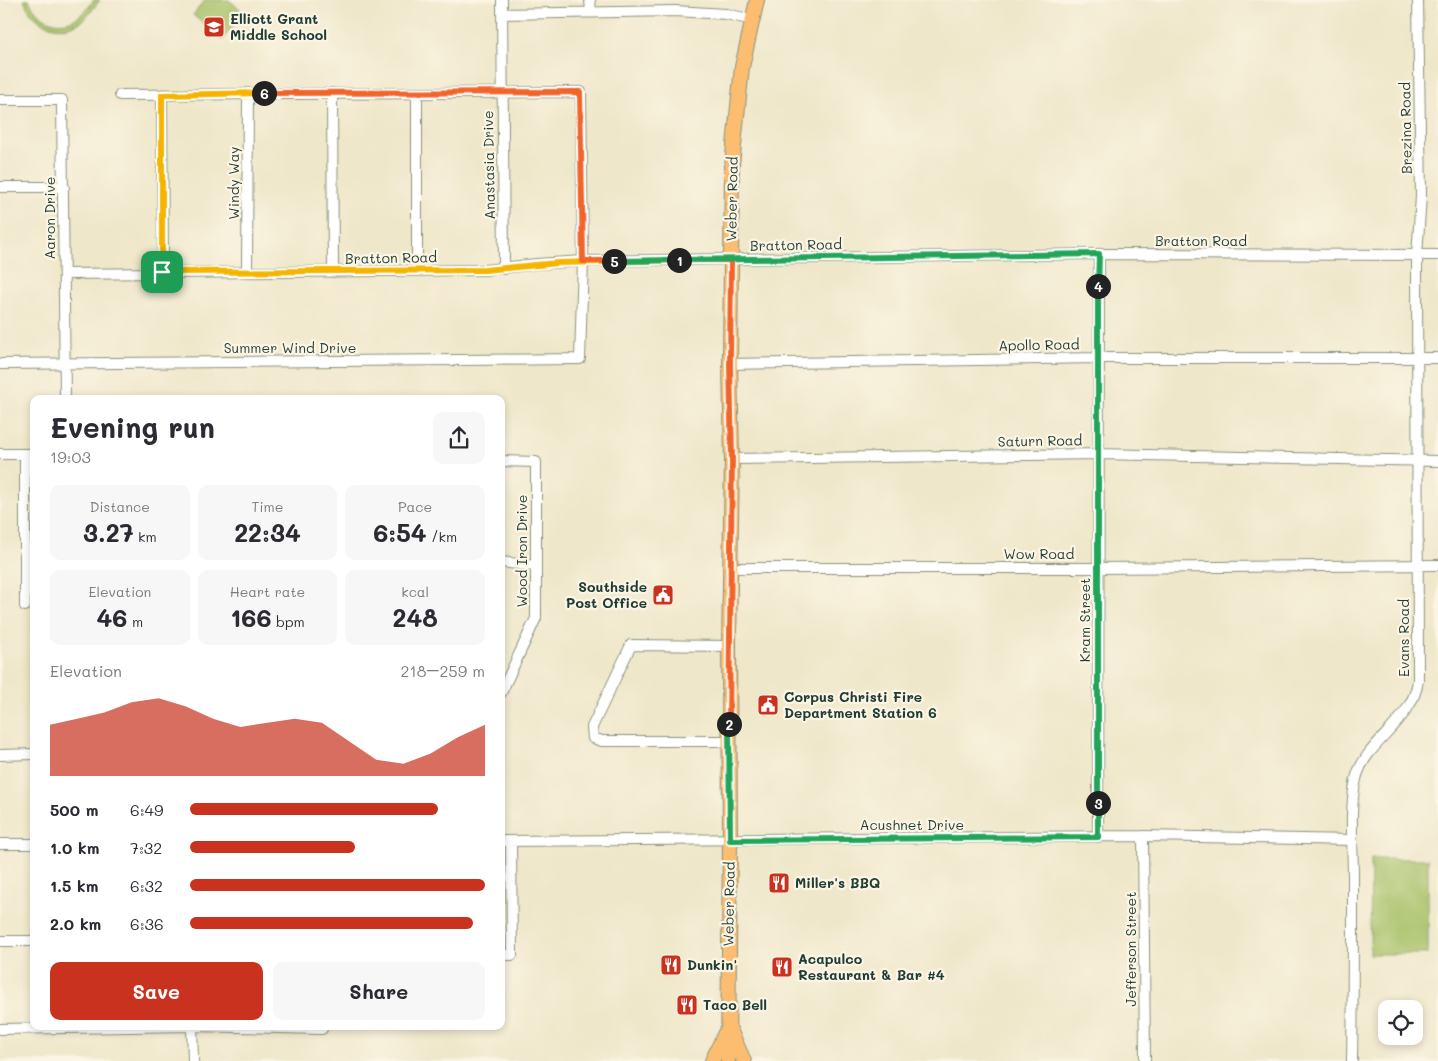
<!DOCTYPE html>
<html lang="en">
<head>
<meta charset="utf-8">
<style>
  body { margin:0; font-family:Mali,sans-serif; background:#f7f7f7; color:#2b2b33; height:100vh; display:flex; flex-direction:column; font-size:19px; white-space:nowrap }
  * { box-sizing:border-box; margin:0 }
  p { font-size:16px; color:#7c7c81 }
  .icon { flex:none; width:28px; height:28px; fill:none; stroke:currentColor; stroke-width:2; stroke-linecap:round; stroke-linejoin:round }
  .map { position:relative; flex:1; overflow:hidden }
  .side { position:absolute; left:30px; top:395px; width:475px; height:635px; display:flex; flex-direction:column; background:#fff; border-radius:10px; box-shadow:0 2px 8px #0003 }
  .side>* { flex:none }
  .tools { position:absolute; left:1378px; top:1000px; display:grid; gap:10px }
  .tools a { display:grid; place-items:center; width:45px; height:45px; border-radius:10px; background:#fff; box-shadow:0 2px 8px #0003; font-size:25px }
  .pin { position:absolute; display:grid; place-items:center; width:42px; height:42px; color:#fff; margin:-21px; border-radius:10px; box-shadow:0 2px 8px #0006 }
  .km { position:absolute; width:25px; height:25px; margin:-12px; border-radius:50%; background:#222; color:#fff; font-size:14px; line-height:25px; text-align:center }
  .round { display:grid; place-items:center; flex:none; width:52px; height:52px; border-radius:10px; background:#f7f7f7 }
  .summary { display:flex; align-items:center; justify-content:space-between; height:85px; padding:0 20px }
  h1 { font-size:28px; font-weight:800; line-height:38px }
  .stats { display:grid; grid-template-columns:repeat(3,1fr); gap:8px; height:85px; padding:5px 20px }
  .stats div { display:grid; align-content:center; border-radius:10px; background:#f7f7f7; text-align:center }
  .stats b { font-size:25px; font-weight:800 }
  .stats small { font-size:14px; font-weight:400 }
  .stats p { font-size:14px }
  .chart { height:140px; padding:10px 20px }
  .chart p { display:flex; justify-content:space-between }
  .chart svg { width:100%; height:90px; margin-top:5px; fill:#c8321e; opacity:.7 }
  .primary-button { display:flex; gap:10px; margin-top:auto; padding:10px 20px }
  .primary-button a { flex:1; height:58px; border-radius:10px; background:#c8321e; color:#fff; font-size:20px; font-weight:800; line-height:58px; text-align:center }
  .primary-button a+a { background:#f7f7f7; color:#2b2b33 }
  ul { padding:0 20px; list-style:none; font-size:16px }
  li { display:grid; grid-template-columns:80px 60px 1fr; align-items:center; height:38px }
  li i { height:12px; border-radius:6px; background:#c8321e }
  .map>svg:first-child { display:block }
  .green { fill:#a7c168; stroke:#637f4e }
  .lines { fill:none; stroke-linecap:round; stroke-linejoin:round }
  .minor-casing { stroke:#87927e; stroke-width:12 }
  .major-casing { stroke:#87927e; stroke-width:16 }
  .minor { stroke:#fff; stroke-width:10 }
  .major { stroke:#fcbd6f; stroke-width:14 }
  .split-1-casing { stroke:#fff; stroke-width:10 }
  .split-2-casing { stroke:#fff; stroke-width:10 }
  .split-3-casing { stroke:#fff; stroke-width:10 }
  .split-4-casing { stroke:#fff; stroke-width:10 }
  .split-5-casing { stroke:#fff; stroke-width:10 }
  .split-6-casing { stroke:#fff; stroke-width:10 }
  .split-7-casing { stroke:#fff; stroke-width:10 }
  .split-1 { stroke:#f5b400; stroke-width:6 }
  .split-2 { stroke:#f0652b; stroke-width:6 }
  .split-3 { stroke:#22a559; stroke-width:6 }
  .split-4 { stroke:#22a559; stroke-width:6 }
  .split-5 { stroke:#22a559; stroke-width:6 }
  .split-6 { stroke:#f0652b; stroke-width:6 }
  .split-7 { stroke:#f5b400; stroke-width:6 }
  .labels { text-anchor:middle; stroke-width:4.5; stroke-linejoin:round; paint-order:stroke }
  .poi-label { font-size:14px; font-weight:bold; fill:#1f3d34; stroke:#fcf5e5; text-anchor:start }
  .street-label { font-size:14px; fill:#1f3d34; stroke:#fcf5e5 }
</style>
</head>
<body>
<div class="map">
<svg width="1438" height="1061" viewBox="0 0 1438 1061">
  <rect width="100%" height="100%" fill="#fcf5e5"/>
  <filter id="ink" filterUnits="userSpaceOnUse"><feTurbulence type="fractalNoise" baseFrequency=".02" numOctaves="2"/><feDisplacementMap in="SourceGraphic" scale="10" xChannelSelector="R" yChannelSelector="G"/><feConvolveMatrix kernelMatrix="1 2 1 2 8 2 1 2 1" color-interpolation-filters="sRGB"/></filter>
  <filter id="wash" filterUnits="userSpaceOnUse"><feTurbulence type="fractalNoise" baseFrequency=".0096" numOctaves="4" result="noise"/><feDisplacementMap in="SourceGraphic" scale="20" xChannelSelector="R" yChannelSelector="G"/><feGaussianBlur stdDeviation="1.12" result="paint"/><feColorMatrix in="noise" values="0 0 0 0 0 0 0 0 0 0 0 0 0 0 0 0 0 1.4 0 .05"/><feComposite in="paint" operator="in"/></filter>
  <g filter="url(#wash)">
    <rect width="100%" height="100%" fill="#efe7c9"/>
    <path class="green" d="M24,0H29C37,19 59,30 78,17C84,13 89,6 94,0H100C94,7 89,16 82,21C60,36 32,24 24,0Z
      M205,0H229L244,13L222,40L193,15Z
      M1371,859H1428V954H1370Z"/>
  </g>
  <g filter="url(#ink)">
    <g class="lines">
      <g class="minor-casing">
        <path id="minor" d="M502,0L504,269
          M590,0L591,12
          M502,14L675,11L726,14L753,20
          M332,93L333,272
          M417,93V271
          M162,95L163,272
          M0,100H62L65,399
          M0,187H64
          M247,272L248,93
          M64,274L485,270L537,264L583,261L1099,254L1438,255
          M0,364L580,359L583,261L581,92L120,95
          M730,364L1097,358H1438
          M0,454H34
          M732,459L1097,454L1438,461
          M501,461L536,462V618L501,693
          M501,562L535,566
          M730,568H1098L1438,565
          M25,606V454
          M729,646L631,645L592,727L593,738L602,741H729
          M0,755L34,754
          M1143,836L1145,1061
          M1098,837L1099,254
          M501,841L1143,836L1352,840
          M0,844H34
          M0,941H34
          M501,955H512L511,841
          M192,1026L193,1061
          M0,1029L192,1026L322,1029
          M1352,1061C1353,1000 1353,939 1353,878C1353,847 1349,809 1356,779C1365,741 1413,723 1418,680L1417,256L1421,196L1418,0"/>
      </g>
      <g class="major-casing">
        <path id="major" d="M730,1030L744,1061
          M712,1061L725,1033
          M728,1061L730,840L729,646L732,459L730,364L732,165L742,67L757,0"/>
      </g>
      <use href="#minor" class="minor"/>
      <use href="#major" class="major"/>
    </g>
  </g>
  <g class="lines" filter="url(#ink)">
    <g class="split-1-casing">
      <path id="split-1" d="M162,272L485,270L558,263L679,260"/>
    </g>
    <g class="split-2-casing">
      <path id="split-2" d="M679,260H731L730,364L732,459L729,724"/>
    </g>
    <g class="split-3-casing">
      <path id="split-3" d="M729,724L730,840L1098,837V803"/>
    </g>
    <g class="split-4-casing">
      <path id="split-4" d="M1098,803V286"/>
    </g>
    <g class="split-5-casing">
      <path id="split-5" d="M614,261L1099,254L1098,286"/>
    </g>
    <g class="split-6-casing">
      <path id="split-6" d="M264,93L580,92L583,261H614"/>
    </g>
    <g class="split-7-casing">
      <path id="split-7" d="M162,272V95L264,93"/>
    </g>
    <use href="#split-1" class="split-1"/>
    <use href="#split-2" class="split-2"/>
    <use href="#split-3" class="split-3"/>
    <use href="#split-4" class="split-4"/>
    <use href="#split-5" class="split-5"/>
    <use href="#split-6" class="split-6"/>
    <use href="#split-7" class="split-7"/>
  </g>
  <defs>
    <g id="school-square" transform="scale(1.125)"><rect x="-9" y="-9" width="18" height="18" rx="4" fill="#c8321e" stroke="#fcf5e5"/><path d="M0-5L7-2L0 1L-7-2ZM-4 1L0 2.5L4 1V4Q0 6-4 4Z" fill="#fff"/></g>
    <g id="civic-square" transform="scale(1.125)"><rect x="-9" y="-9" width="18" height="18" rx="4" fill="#c8321e" stroke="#fcf5e5"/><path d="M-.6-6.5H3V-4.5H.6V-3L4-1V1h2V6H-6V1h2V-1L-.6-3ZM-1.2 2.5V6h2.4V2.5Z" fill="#fff"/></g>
    <g id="restaurant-square" transform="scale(1.125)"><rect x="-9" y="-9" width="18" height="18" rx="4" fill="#c8321e" stroke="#fcf5e5"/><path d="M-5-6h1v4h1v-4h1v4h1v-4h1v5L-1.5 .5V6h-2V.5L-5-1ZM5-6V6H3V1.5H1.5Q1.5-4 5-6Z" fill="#fff"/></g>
  </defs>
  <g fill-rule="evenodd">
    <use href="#school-square" x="214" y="27"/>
    <use href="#civic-square" x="663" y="595"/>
    <use href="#civic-square" x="768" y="705"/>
    <use href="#restaurant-square" x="779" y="883"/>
    <use href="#restaurant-square" x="671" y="965"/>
    <use href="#restaurant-square" x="782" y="967"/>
    <use href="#restaurant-square" x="687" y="1005"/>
  </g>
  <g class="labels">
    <g class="poi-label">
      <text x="230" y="24">Elliott Grant<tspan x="230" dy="16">Middle School</tspan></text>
      <text x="647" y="592" text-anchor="end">Southside<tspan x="647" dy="16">Post Office</tspan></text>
      <text x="784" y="702">Corpus Christi Fire<tspan x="784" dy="16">Department Station 6</tspan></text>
      <text x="795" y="888">Miller's BBQ</text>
      <text x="798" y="964">Acapulco<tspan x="798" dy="16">Restaurant &amp; Bar #4</tspan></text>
      <text x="687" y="970">Dunkin'</text>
      <text x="703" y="1010">Taco Bell</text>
    </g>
    <g class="street-label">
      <text transform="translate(1406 128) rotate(-91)" y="5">Brezina Road</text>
      <text transform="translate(489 165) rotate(-91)" y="5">Anastasia Drive</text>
      <text transform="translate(234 183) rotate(-90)" y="5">Windy Way</text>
      <text transform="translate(732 199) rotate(-89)" y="5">Weber Road</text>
      <text transform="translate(50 218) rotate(-90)" y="5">Aaron Drive</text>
      <text x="1201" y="246">Bratton Road</text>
      <text transform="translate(796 245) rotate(-1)" y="5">Bratton Road</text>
      <text transform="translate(391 258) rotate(-1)" y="5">Bratton Road</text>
      <text transform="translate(1039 345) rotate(-1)" y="5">Apollo Road</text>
      <text x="290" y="353">Summer Wind Drive</text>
      <text transform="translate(1040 441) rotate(-1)" y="5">Saturn Road</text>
      <text transform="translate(522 551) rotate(-90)" y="5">Wood Iron Drive</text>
      <text x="1039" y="559">Wow Road</text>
      <text transform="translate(1085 620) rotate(-90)" y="5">Kram Street</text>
      <text transform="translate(1404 638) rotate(-90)" y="5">Evans Road</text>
      <text x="912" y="830">Acushnet Drive</text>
      <text transform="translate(729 904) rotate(-89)" y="5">Weber Road</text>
      <text transform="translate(1131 949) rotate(-90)" y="5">Jefferson Street</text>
    </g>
  </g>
</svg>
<div class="tools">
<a><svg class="icon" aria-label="locate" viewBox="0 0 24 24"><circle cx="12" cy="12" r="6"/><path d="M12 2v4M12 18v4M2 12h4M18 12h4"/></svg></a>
</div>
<div class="pin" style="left:162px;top:272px;background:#1e9e55"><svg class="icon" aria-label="arrive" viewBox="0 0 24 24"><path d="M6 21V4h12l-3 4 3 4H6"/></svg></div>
<b class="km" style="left:679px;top:260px">1</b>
<b class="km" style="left:729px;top:724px">2</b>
<b class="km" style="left:1098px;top:803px">3</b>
<b class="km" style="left:1098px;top:286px">4</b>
<b class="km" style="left:614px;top:261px">5</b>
<b class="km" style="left:264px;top:93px">6</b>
<section class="side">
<div class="summary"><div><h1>Evening run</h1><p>19:03</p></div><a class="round"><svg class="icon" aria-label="share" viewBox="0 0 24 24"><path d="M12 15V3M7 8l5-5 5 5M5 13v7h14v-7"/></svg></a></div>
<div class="stats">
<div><p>Distance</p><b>3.27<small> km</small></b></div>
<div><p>Time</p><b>22:34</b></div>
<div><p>Pace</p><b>6:54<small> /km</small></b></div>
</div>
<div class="stats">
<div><p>Elevation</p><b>46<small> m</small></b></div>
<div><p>Heart rate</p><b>166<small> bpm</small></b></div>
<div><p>kcal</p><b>248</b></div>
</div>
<div class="chart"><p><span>Elevation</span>218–259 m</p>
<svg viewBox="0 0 160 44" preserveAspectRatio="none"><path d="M0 44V19L10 16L20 13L30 8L40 6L50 10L60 16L70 20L80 18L90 16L100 18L110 27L120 36L130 38L140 33L150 25L160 19V44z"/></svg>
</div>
<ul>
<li><b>500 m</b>6:49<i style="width:84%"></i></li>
<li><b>1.0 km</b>7:32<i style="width:56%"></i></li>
<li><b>1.5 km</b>6:32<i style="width:100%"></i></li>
<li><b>2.0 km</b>6:36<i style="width:96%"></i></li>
</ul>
<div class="primary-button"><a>Save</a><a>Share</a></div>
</section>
</div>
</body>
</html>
